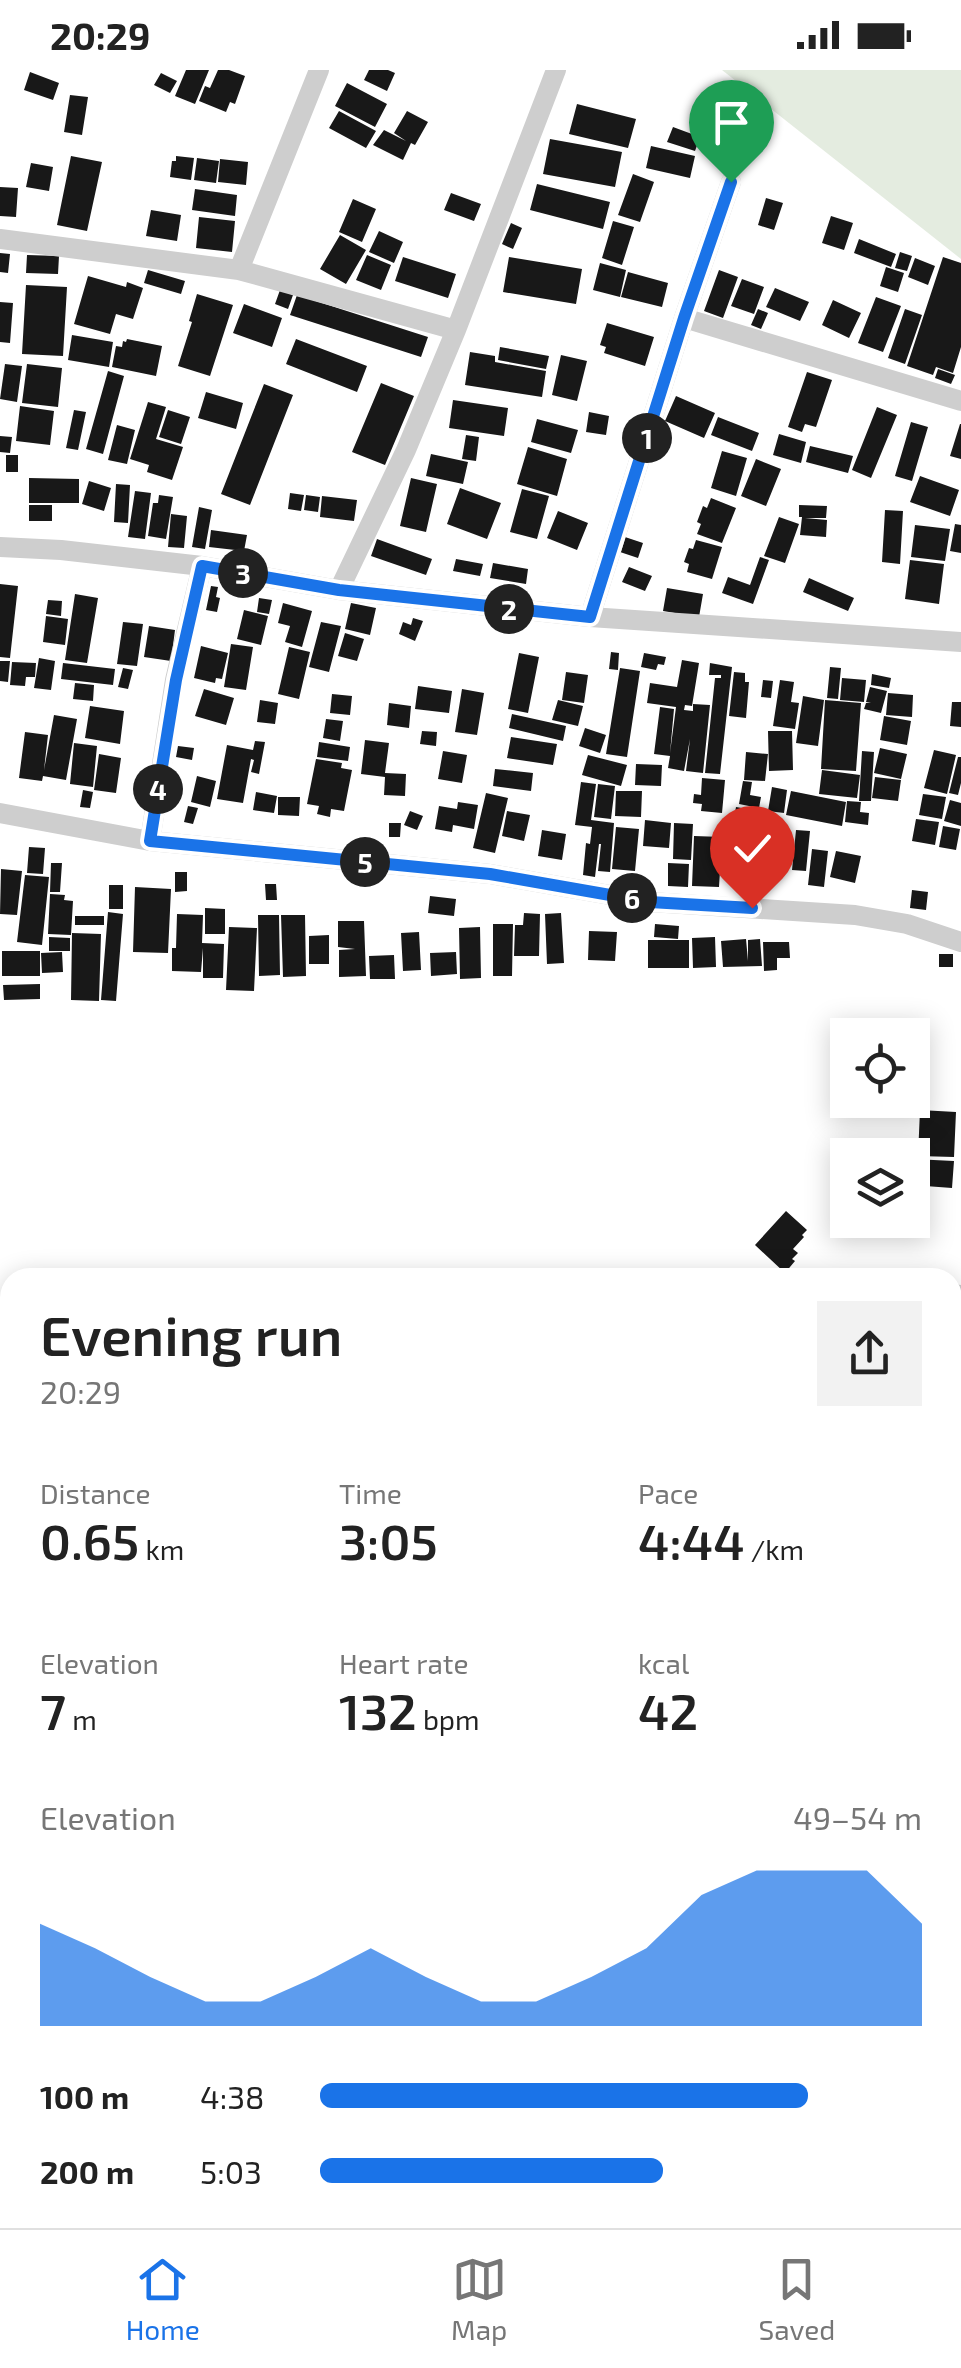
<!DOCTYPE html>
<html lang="en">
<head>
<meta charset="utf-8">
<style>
  body { margin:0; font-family:"Exo 2",sans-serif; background:#f2f2f2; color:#222; height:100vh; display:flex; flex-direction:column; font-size:38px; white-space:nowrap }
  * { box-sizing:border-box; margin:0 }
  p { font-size:32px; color:#767676 }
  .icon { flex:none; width:55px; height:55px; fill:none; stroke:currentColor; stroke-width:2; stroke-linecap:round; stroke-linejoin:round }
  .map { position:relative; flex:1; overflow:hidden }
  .side { position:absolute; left:0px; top:1198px; width:962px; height:962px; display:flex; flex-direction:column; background:#fff; border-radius:30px 30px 0 0; box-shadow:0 5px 25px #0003 }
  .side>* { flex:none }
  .fabs { position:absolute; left:830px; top:948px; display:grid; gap:20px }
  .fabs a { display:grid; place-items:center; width:100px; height:100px; border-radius:0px; background:#fff; box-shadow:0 5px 25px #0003; font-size:50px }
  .pin { position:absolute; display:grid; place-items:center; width:85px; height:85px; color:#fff; margin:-102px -42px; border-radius:50% 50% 50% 0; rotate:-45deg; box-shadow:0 0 10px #0007 }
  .pin .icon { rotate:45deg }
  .km { position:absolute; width:50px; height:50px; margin:-25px; border-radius:50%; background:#222; color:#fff; font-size:28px; line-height:50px; text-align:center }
  .round { display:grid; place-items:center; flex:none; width:105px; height:105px; border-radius:0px; background:#f2f2f2 }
  .head { display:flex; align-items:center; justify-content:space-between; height:170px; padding:0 40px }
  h1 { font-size:55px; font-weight:600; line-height:75px }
  .stats { display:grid; grid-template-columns:repeat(3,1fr); gap:15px; height:170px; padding:10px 40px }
  .stats div { display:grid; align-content:center }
  .stats b { font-size:50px; font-weight:600 }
  .stats small { font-size:28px; font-weight:400 }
  .stats p { font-size:28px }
  .chart { height:280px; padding:20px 40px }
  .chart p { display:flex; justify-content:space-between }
  .chart svg { width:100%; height:180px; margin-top:10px; fill:#1a73e8; opacity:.7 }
  ul { padding:0 40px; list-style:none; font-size:32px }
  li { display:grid; grid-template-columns:160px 120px 1fr; align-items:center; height:75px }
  li i { height:25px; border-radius:12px; background:#1a73e8 }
  .status { display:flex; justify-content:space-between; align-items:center; height:70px; padding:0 50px; background:#fff; direction:ltr }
  .status svg { height:28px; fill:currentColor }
  .tabs { display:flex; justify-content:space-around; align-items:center; height:140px; border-top:2px solid #e0e0e0; background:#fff; font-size:28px; color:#767676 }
  .tabs a { display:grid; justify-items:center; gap:5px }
  .tabs .current { color:#1a73e8 }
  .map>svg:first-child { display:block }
  .green { fill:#e4ece0 }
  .building { fill:#181818 }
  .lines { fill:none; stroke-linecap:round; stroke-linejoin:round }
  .minor { stroke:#cecece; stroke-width:20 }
  .route-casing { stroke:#fff; stroke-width:20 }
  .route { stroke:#1a73e8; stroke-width:12 }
</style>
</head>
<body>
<div class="status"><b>20:29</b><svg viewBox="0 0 49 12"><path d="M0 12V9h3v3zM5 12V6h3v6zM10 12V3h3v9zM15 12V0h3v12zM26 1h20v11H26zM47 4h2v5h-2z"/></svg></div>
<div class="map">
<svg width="961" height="2158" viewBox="0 0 961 2158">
  <rect width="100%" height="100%" fill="#fff"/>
  <path class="green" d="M722,0H961V189Z"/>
  <path class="building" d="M186,0H209L195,34L175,26Z
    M218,0H229L245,6L235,34L230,32L226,42L199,31L205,16L210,18Z
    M369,0H388L395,3L387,21L364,10Z
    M30,2L59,13L53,30L24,20Z
    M161,3L177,11L170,23L154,15Z
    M347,13L387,34L375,57L335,36Z
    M70,25L88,27L82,65L64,62Z
    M577,34L636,49L628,78L569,64Z
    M339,41L376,61L366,78L329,58Z
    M407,41L428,52L415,75L411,73L403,90L373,75L384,60L406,71L394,63Z
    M673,57L700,67L695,81L667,72Z
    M550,69L622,82L615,117L543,104Z
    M651,76L695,86L690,108L646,98Z
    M71,86L102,92L87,161L57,155Z
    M176,86L194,88L191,110L170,107L172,91H176Z
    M197,88L219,91L216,113L194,110Z
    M220,89L248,92L246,115L218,112Z
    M31,93L53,97L49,121L26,117Z
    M633,104L654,112L640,152L618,145Z
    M537,114L610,132L603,159L530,140Z
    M0,117L18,118L16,147L0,146Z
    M195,119L237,125L235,146L192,140Z
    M451,123L481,134L474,151L444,140Z
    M766,128L783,133L774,160L758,155Z
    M353,129L376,139L362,172L339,162Z
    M151,140L181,145L177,171L146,166Z
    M831,146L853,153L844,180L822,173Z
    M199,147L235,151L232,182L196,178Z
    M613,151L634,157L622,195L602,188Z
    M511,153L522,158L513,179L502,174Z
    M379,161L403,172L394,193L369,182Z
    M340,165L366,180L346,214L320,199Z
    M859,169L896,184L891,197L854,183Z
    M900,182L912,186L907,201L895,198Z
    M0,183L10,184L8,203L0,202Z
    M27,185L59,186L58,204L26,203Z
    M367,185L391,195L381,220L356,210Z
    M403,187L456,204L448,228L395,211Z
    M509,187L582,199L576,234L503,222Z
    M943,187L961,193V277L953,303L936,297L933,305L907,296Z
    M915,188L935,196L928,215L908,207Z
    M600,193L626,200L620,227L593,220Z
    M886,197L904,203L898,222L880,216Z
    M148,200L185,211L181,224L144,213Z
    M719,200L738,207L723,248L704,241Z
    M628,202L668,213L662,237L621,227Z
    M88,206L126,217L127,212L143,218L133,249L116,244L110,264L74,254Z
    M742,209L764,217L754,244L731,236Z
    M26,215L67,217L63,286L22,284Z
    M775,218L809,232L800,251L766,237Z
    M280,220L293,225L288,239L275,234Z
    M197,224L233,235L210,306L178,296L192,252L189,251Z
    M297,225L428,267L421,287L290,245Z
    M876,227L901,236L883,282L858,273Z
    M833,230L861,243L849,268L822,255Z
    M0,232L13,233L10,273L0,272Z
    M244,234L282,248L272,277L233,263Z
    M758,239L768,243L761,259L751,255Z
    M905,239L922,245L905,294L888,288Z
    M607,253L654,267L645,296L604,283L606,277L600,275Z
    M72,265L113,272L109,297L68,290Z
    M127,269L162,276L156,306L112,297L116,276L122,277L123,271L126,272Z
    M296,269L367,296L357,322L286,294Z
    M500,277L549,286L546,299L498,290Z
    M470,282L495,286V292L546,301L542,327L465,315Z
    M561,285L587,291L577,331L552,325Z
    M5,294L22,296L17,332L0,329Z
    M27,294L62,298L58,337L22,333Z
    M938,299L955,305L951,314L935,308Z
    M108,301L124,306L103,384L86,379Z
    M807,302L832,310L816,357L805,354L802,362L788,357Z
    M381,313L414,326L385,395L352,382Z
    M264,314L293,325L250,435L221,424Z
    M206,322L243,333L236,359L198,348Z
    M676,326L715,343L704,368L665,351Z
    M453,330L508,338L504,366L449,358Z
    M148,332L166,337L156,369L183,377L172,410L147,402L149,395L130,389Z
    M20,336L54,341L50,375L16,371Z
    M877,337L897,345L871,408L852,400Z
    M74,340L86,342L78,380L66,378Z
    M168,340L190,347L181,374L159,367Z
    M589,342L609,346L606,365L586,362Z
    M718,347L759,363L752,381L711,365Z
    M537,349L578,360L571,383L531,372Z
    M911,352L928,357L912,411L895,406Z
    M960,354H961V389L950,386Z
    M117,355L135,360L127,394L108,390Z
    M779,364L806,372L801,393L773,385Z
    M466,365L479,367L476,391L462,389Z
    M0,366L12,367L10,383L0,382Z
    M810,376L853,386L848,403L806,392Z
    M528,377L567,389L557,426L517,414Z
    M722,381L747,388L736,426L711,418Z
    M431,384L468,392L463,414L426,406Z
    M6,385H18V402H6Z
    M756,389L781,399L766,436L741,426Z
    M920,406L959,420L950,446L910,432Z
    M29,408L79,409V433H29Z
    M411,408L437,414L426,462L400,456Z
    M89,411L111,418L104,441L82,434Z
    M116,414L130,415L128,453L114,452Z
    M460,418L501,433L487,469L447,454Z
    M522,419L549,426L537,469L510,462Z
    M135,421L151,423L145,469L128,467Z
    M290,423L304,425L301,441L288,439Z
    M159,425L173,427L166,469L148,466L153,433H158Z
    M306,425L320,427L318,442L304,440Z
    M322,426L357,430L354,451L320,447Z
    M711,428L736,438L722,473L697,464L701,454L697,452L703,436L707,438Z
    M29,435H52V451H29Z
    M799,435L827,436L826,448H805L827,450L826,467L800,465L802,447H799Z
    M199,437L212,440L205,479L192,477Z
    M885,440L903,441L900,494L882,492Z
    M558,441L588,453L577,480L547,468Z
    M171,444L187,446L184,478L168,477Z
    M779,447L799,454L785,493L764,486Z
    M955,454L961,455V483L950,481Z
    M915,455L950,459L945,491L911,487Z
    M211,460L247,465L244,481L209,477Z
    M625,467L643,473L638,488L620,482Z
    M377,469L432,489L426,505L371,486Z
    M696,470L722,477L712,509L687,502L689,494L684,492L689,478L693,479Z
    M760,487L769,490L753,534L722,523L728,507L750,515Z
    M456,489L483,494L480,506L453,501Z
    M910,490L944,494L939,534L905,529Z
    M493,493L528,499L526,514L490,508Z
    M629,497L652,506L645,521L622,512Z
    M809,508L854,528L848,541L803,522Z
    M0,514L18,516L10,588L0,587Z
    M211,516L218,517L216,527L220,528L217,542L206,540Z
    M667,518L703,524L699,547L663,541Z
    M75,524L98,528L87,593L65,590Z
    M259,528L272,530L269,544L257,542Z
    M48,530L62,531L61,546L46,544Z
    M283,533L312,541L302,577L285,572L290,556L278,553Z
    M351,533L376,538L370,565L345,559Z
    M244,540L268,546L261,575L237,569Z
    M46,546L68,549L65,575L43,572Z
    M413,548L423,551L415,571L399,564L403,552L411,555Z
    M123,552L143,554L137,596L117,594Z
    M321,552L341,556L329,602L309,597Z
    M149,556L175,560L171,591L144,587Z
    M345,563L364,569L357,591L338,586Z
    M231,574L253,577L246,620L224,617Z
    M201,576L228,583L222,609L216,608L215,613L194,608Z
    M289,577L310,582L299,629L278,624Z
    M611,582L619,583L618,600L609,599Z
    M519,583L539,587L528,643L508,639Z
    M644,583L666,587L664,595L658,594L656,600L641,597Z
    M39,588L55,591L51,620L34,618Z
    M682,590L699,593L692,636L685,635L684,640L693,641V634L710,635L703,703L686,701L690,669L684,701L668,698L670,686L654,684L660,637L674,639L670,683L676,637L647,633L650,613L677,617Z
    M0,591H10L8,612L0,611Z
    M12,592L36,593L35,607H26L25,616L10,615Z
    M63,593L115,599L113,615L61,609Z
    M710,593L732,597L720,704L705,703L715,608H721V605H709Z
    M830,597L841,598L838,629L827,628Z
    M123,598L133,600L128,619L118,617Z
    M620,598L640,601L627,687L606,684Z
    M566,602L588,605L584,633L562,630Z
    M734,602L745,603V612H749L746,648L729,646Z
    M872,604L891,608L889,618L871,615Z
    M842,608L866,610L864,632L840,630Z
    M763,610L773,611L771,628L761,627Z
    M780,610L794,612L791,632L799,633L795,659L773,656Z
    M75,613L94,615L93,631L73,629Z
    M418,616L452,621L449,643L415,639Z
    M870,617L887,621L881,643L864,639L866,633H871L866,632Z
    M204,619L234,628L226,655L195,646Z
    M462,619L484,623L477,665L455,662Z
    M888,623L913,625L912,647L886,645Z
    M332,624L352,626L350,645L330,643Z
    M803,626L824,630L818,676L796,673Z
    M260,630L278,633L275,654L257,652Z
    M558,630L583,636L578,656L552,650Z
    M825,630L861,633L856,701L821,699Z
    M952,632H961V657L950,656Z
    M389,633L411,636L409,658L387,655Z
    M90,636L124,641L120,674L85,668Z
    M512,644L566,656L563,671L509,658Z
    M54,645L77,649L66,710L43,706L42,711L19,708L25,662L48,665L44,700Z
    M884,646L911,651L907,675L880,670Z
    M326,649L343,651L340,671L323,668Z
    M585,658L606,665L600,683L579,676Z
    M422,661L437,662L436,676L420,674Z
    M768,661H792L793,700L769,701Z
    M511,667L557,674L553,695L507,688Z
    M365,670L389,673L385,703L406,704L405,726L384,725L385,707L361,704Z
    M255,671L265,672L259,704L251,702L254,690L251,689L243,733L217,729L227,675L253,680Z
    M319,672L350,677L348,691L317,687Z
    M74,673L97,676L93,717L70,714Z
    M178,676L194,678L192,690L176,687Z
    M880,678L907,684L901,709L874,703Z
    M934,680L956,685L947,724L924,718Z
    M443,681L467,685L462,713L438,709Z
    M862,681L874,682L871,731H859Z
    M746,682L768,684L765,711L744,710Z
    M99,684L121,688L116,723L94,720Z
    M588,685L627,695L621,716L582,705Z
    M958,687H961V713L958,725L949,723Z
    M316,689L342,693L341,698L352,700L344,741L331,739L330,747L317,744L319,736L307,734Z
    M636,694L662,695L661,716L635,715Z
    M495,699L533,703L531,721L493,716Z
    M822,700L860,705L857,728L819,724Z
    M197,706L216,711L210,737L191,732Z
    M875,707L901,710L898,731L872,728Z
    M702,708L725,710L722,743L701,741L702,734L693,733L694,724L701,725Z
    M743,711L752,712L750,725L761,727L759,738L739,734Z
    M581,712L596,714L591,750L614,753L610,802L598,801L601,774H599L595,807L583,805L586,773L590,774L592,757L575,755Z
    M598,714L615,716L611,749L594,747Z
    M772,717L787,720L784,743L768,741Z
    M83,720L93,722L90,738L80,737Z
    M616,721H642L641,747L615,746Z
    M791,721L846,732L842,756L786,745Z
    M256,722L277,726L274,743L253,740Z
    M486,723L508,728L495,783L473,778Z
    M923,724L946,727L942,749L919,745Z
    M278,727H300L299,746L278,745Z
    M950,730L961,733V756L944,751Z
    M847,731L861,732L860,742L869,743L868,755L845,752Z
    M458,732L478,735L474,759L453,755L452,762L435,759L439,736L457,739Z
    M188,736L198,738L193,754L184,752Z
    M736,737L764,742L760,760L733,754Z
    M410,741L423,746L417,760L404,755Z
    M507,741L530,745L524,771L502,766Z
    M916,749L939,752L935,775L912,771Z
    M645,750L671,753L669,778L643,776Z
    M389,753H401L400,767H389Z
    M674,753L693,754L691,790L673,789Z
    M943,756L960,759L956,780L939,777Z
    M616,757L639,759L635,801L612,799Z
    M542,760L566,764L562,790L538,786Z
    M796,760L810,761L806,801L792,800Z
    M725,765L757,766L756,803L724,802Z
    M694,766L722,767L719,817L692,816Z
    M29,777L45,778L43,804L27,803Z
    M812,779L828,781L824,817L808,815Z
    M836,781L861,786L855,813L830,807Z
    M51,793H62L60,822H50Z
    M668,793L689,794L688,817L668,816Z
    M1,799L22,801L17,845L0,844Z
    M175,802H187V821L175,822Z
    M25,805L49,807L42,875L17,872Z
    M265,814H276L277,830H266Z
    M109,815H123V839H109Z
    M135,817L171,819L168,883L133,882Z
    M912,820L928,822L926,840L910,838Z
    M50,824L65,825L64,830L73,831L71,865L48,864Z
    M430,826L456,829L454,846L428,843Z
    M205,838L225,839V864H205Z
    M108,842L123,844L116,931L101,930Z
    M524,843L540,844L539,886H514L515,855H523Z
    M561,843L564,893L547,894L545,844Z
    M177,844L203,845L202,873L224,874L223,908H203V878L201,902L172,901V878H176Z
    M258,845H279L280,905L259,906Z
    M281,845H305L306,906L283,907Z
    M75,846H104V855H75Z
    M338,851H364L366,906L339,907V880L355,879L338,877Z
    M493,854H513L512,906H493Z
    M655,854L679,856L678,869L654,867Z
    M229,857L257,858L254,921L226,920Z
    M480,857L481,908L460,909L459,858Z
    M589,861L617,862L615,891L588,890Z
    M419,862L421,900L403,901L401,863Z
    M72,863L101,864L99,931L71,930Z
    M329,865V894H309V866Z
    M49,867L70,868V881H49Z
    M715,867L716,897L693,898L692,868Z
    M746,869L748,891V870L760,869L762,896L723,897L721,871Z
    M648,870H689V898H648Z
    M763,872H789L790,888H777V900L764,901Z
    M2,881H40V906H2Z
    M62,882L63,902L42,903L41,883Z
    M456,882L457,904L431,906L430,883Z
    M939,884H953V897H939Z
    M394,885L395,909H370L369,886Z
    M40,914V929L4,930L3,915Z
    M920,1040L956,1042L954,1087L918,1086Z
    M913,1089L954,1091L952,1118L912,1115Z
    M786,1141L807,1160L802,1165L804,1167L793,1179L798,1183L792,1189L795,1191L785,1203L755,1175Z
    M862,1150H898L897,1160L862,1159Z
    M955,1287H961V1340H952Z
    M954,1349H961V1383H952Z
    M953,1485H961V1514H952Z
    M952,1522H961V1587H952Z
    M952,1590H961V1611H952Z
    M952,1625H961V1654L952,1653Z
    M952,1687L961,1688V1732H952Z
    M952,1803H961V1862H952L956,1822L952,1821Z
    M952,2036L961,2038L954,2069H952Z
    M763,2150H788L794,2158H770Z
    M888,2150H910L915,2158H892Z"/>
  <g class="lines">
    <path class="minor" d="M0,169L239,200L456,260
      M239,200L319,0
      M684,248L961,331
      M0,477L61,480L202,496L339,520L590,547L961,572
      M339,520L406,380L456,260L556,0
      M590,547L684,248L731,112
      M0,743L150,771L490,804L650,832L855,845L907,854L961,872
      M150,771L175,610L202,496
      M952,1224L961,1225
      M952,1452L961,1453
      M952,1672H961
      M952,1901H961"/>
  </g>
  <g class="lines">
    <g class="route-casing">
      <path id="route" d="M731,112L684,248L590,547L339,520L202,496L176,610L150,771L490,804L650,832L752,838"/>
    </g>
    <use href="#route" class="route"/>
  </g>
</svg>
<div class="fabs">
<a><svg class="icon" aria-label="locate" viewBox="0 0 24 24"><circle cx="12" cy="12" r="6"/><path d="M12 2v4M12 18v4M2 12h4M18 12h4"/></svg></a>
<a><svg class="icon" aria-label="layers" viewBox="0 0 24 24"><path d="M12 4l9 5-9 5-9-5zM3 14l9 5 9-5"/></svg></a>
</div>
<div class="pin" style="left:731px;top:112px;background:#1e9e55"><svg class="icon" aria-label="arrive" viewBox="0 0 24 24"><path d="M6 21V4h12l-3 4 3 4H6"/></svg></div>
<div class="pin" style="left:752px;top:838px;background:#d93025"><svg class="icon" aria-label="check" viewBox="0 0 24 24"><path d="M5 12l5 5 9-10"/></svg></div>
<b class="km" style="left:647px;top:368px">1</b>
<b class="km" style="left:509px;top:539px">2</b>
<b class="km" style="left:243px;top:503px">3</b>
<b class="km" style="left:158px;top:719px">4</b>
<b class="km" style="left:365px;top:792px">5</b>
<b class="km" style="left:632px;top:828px">6</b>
<section class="side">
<div class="head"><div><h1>Evening run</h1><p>20:29</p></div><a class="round"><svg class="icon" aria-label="share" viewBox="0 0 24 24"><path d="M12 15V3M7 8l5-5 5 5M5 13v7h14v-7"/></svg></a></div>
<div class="stats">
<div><p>Distance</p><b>0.65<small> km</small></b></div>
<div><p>Time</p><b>3:05</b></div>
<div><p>Pace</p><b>4:44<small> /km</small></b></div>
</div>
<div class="stats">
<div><p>Elevation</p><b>7<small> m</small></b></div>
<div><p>Heart rate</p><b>132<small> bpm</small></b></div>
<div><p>kcal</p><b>42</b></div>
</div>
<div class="chart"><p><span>Elevation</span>49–54 m</p>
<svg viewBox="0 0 160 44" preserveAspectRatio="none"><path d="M0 44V19L10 25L20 32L30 38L40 38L50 32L60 25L70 32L80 38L90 38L100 32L110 25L120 12L130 6L140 6L150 6L160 19V44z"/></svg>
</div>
<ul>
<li><b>100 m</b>4:38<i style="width:81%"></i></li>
<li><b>200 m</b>5:03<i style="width:57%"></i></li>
</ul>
</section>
</div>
<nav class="tabs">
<a class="current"><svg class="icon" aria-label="home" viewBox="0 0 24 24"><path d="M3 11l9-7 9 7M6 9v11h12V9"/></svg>Home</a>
<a><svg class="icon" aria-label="map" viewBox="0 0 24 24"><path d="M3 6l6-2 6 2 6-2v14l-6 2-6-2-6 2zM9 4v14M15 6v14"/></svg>Map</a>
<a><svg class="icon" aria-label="saved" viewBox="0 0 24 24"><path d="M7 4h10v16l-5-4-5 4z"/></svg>Saved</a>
</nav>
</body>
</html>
